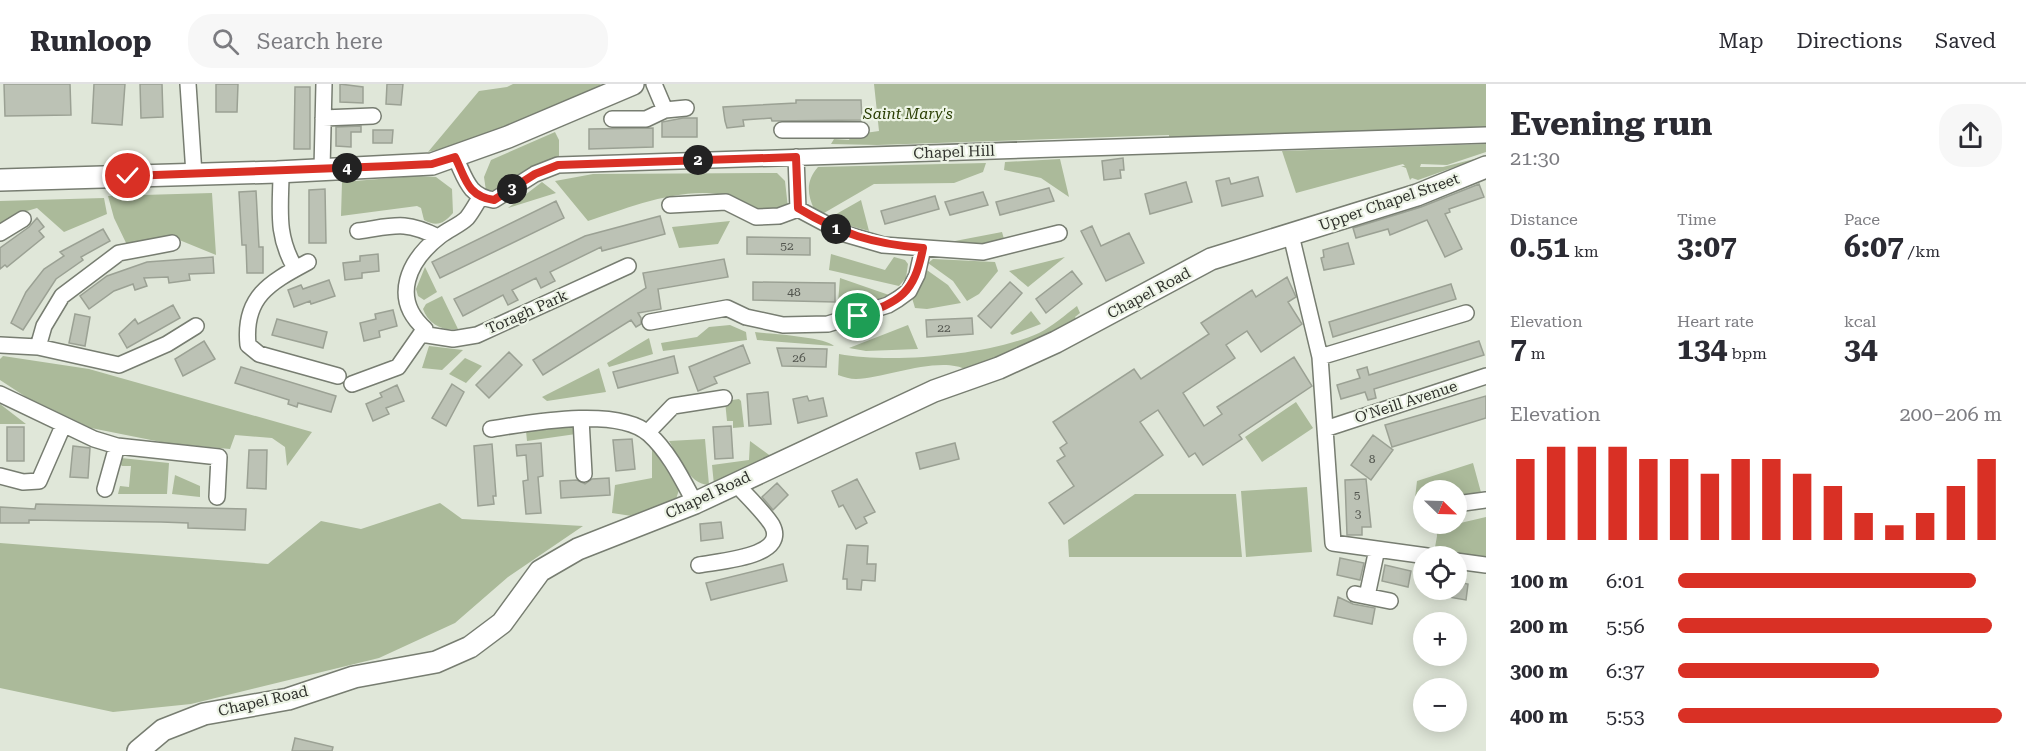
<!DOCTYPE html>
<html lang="en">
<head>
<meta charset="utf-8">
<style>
  body { margin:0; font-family:"Roboto Serif",serif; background:#f7f7f7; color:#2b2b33; height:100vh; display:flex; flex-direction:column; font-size:22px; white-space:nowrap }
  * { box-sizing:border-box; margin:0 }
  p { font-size:20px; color:#7c7c81 }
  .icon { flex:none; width:33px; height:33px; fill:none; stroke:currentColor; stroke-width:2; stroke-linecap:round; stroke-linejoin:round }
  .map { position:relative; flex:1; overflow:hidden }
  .panel { display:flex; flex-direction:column; background:#fff; width:540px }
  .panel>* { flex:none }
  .needle { width:39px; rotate:113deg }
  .buttons { position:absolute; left:1413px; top:396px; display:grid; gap:12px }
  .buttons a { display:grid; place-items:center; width:54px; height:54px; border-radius:50%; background:#fff; box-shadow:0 3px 15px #0003; font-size:30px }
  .pin { position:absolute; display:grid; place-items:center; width:51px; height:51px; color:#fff; margin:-26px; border:3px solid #fff; border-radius:50%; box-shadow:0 2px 6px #0007 }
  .km { position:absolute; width:30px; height:30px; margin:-15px; border-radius:50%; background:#222; color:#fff; font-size:16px; line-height:30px; text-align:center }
  .round { display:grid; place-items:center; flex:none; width:63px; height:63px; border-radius:24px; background:#f7f7f7 }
  .overview { display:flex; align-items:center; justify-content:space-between; height:102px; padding:0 24px }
  h1 { font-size:33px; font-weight:700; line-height:45px }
  .stats { display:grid; grid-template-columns:repeat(3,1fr); gap:9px; height:102px; padding:6px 24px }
  .stats div { display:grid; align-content:center }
  .stats b { font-size:30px; font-weight:700 }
  .stats small { font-size:16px; font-weight:400 }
  .stats p { font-size:16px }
  .chart { height:168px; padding:12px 24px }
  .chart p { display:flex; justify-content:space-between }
  .chart svg { width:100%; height:108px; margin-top:6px; stroke:#d93025; stroke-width:6 }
  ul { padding:0 24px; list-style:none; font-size:20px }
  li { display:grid; grid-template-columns:96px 72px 1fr; align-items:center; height:45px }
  li i { height:15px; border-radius:8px; background:#d93025 }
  header { display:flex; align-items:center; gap:36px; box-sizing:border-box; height:84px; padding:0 30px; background:#fff; border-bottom:2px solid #e1e1e2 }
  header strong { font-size:28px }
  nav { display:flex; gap:33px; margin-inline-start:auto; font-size:21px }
  .search { width:420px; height:54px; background:#f7f7f7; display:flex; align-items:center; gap:15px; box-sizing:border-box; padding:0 21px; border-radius:24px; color:#7c7c81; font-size:22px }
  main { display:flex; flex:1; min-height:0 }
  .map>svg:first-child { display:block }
  .green { fill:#abba9a }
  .building { fill:#bcc2b5; stroke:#9ba194; stroke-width:1.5 }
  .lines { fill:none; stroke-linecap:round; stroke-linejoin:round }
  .street-casing { stroke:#777d71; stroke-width:18 }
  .secondary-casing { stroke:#777d71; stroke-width:24 }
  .street { stroke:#fff; stroke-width:15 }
  .secondary { stroke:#fff; stroke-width:21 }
  .route-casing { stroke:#fff; stroke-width:12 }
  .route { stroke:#d93025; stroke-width:8 }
  .labels { text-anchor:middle; stroke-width:4.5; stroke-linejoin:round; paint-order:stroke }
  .number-label { font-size:12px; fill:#52554e }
  .park-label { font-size:15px; font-style:italic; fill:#293d02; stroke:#edf4e6 }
  .street-label { font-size:15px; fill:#2f312c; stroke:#edf4e6 }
</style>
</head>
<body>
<header>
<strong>Runloop</strong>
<div class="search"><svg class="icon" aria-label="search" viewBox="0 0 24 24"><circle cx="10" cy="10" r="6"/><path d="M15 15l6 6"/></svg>Search here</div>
<nav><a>Map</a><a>Directions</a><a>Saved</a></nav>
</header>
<main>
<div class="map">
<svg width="1486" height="667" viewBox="0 0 1486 667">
  <rect width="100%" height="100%" fill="#e0e7d9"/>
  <path class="green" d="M513,0H601L593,9L483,55L428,68L479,7L507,3Z
    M874,0H1486V45L1169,54V51L877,61L831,60L834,55L849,56L851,51L879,47Z
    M555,48L559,56V75L543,78L495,106L486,107L484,93L491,76Z
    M1486,60V68L1447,81L1421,80L1420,83H1443L1486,72L1418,96L1412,94L1410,96L1406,84L1401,82H1405L1403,80L1296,109L1282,67Z
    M1060,75L1069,113L1041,94L1004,86L1005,78Z
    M986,79L983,88L954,99L874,100L824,129L814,125C807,109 806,97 818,83Z
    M777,89L785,97L788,124L758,128C714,88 637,121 588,137L555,97L593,90Z
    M416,92L436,93L452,105L453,129C443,140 437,143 424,136L421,124L417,122L341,132L342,98Z
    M542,98L556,109L508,124Z
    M212,109L216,171L172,153L128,163L114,134L108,112Z
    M104,114L107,130L64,148L37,124L27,127L0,143V117Z
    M861,116L869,147L832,137L831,133Z
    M730,137L718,160L679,164L672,143Z
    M1002,148L1004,155L982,164L934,161Z
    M831,170L885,186L894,173L905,176L908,180L906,194L899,202L829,186Z
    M1065,173L1028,203L1009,187Z
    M933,175L995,178L998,187L979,210L967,217L953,197L928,179Z
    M425,183L437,208L424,216L418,212L416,205Z
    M924,184L948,201L961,219L927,225L915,224L912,214Z
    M840,194L889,211L837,231Z
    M442,212L458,245C444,248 428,240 423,225L426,220Z
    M1077,222L1080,229L1075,233L1079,238L1048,255L967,286C940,271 886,294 856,295C850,295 844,293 838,291L839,270C892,280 990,271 1039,249C1053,242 1065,231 1077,222Z
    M1031,227L1041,240L1012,251L1010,249Z
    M730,241L746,248L747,256L663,267L661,259L697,253L709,243Z
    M908,241L918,265L866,267L849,264Z
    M755,248C772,250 825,253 834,262L757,256Z
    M649,254L653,270L609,283L607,279Z
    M429,262L463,266L442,286L422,284Z
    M3,272L89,285L312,348L287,382L285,363L272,354L235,351L230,365L166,359L91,344L26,313L0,296V275Z
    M465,274L482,282L466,299L449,290Z
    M599,284L606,308L547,317L542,313Z
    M739,315L741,317L744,343L733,344V337H727L725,317Z
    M1296,318L1313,344L1262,378L1245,353Z
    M0,320L26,340H0Z
    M571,341L576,345V350L527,357L526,347Z
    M705,355L709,401C688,400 679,373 669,357Z
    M750,357L772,373L714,401L712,381L749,376Z
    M652,362L679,406L676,415L645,434L612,429L615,401L652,394Z
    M121,374L169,379L167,410H118L120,402L129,403L131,382H122L119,379Z
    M1473,379L1482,412L1457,417L1456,406H1424L1423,412L1415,414L1417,397Z
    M175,391L200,402V413L172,410Z
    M1307,403L1312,468L1246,473L1241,407Z
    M1135,410H1236L1242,473H1069L1068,456Z
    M440,419L462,435L583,442L508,493L455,539L379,574L191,620L113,628L0,604V459L268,480L321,437L361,445Z
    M1486,433V475L1434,469L1437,452L1436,440H1456Z"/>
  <path class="building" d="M4,0H70L71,31L5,32Z
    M94,0H125L122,41L92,39Z
    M140,0H162L163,33L141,34Z
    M216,0H238L237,28H216Z
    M340,0L363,3V19L340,18Z
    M387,0H403L401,21L386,20Z
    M295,3H310V65H294Z
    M796,16H861L862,36L772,37L771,34L743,36L744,42L727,44L725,37L723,23L796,19Z
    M683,34H697V53H662V38Z
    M361,42V48H351V63L336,62V43Z
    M653,44V63L589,65V45Z
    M373,46H393L392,59H373Z
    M1123,74L1124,86H1120L1121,94L1104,96L1102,77Z
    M1258,93L1263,112L1222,122L1216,97L1229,94L1231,100Z
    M1186,98L1192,118L1150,130L1145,110Z
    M1479,100L1484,113L1449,125L1450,128L1445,130L1462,165L1445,173L1427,136L1390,151L1388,145L1356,154L1353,144L1421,123Z
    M1049,104L1054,117L1000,131L996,118Z
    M325,105L326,159H309V106Z
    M256,107L259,163H263V189H247L246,161H242L239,108Z
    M983,108L988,121L950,131L945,118Z
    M935,112L939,125L885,140L881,127Z
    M556,117L564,134L440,194L432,178Z
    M660,132L665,150L602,167L601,163L550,188L555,197L541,204L536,194L512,206L518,216L508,221L503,211L463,232L454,215L585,152Z
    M37,134L44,143L39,147L44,153L7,183L5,181L0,185V164L29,143Z
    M1092,142L1101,162L1129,149L1144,179L1106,197L1081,147Z
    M103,145L110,157L81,173L83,176L56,195L23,246L11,239L26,208L44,185L64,172L60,168Z
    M747,153L810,154V171L747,170Z
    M1348,159L1354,180L1324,186L1321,174L1324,173L1323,166Z
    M378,170L379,187L362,189V194L345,196L343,179L360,177V172Z
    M213,173L214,189L189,190L190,196L169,199L168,193L144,194L147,202L135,206L133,200L114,207L89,225L80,212L107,192L147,178Z
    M724,175L728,193L658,205L661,225L638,229L641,234V240L636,243L631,236L543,291L533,276L646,204L643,189Z
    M1072,187L1082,200L1046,229L1036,215Z
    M1287,193L1296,213L1288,218L1302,240L1261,268L1247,247L1226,261L1235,274L1183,309L1204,342L1222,330L1217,323L1294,273L1312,302L1239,351L1242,355L1203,381L1195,369L1189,373L1158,326L1140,338L1163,371L1064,440L1049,419L1074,402L1057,377L1065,372L1060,364L1067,359L1053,338L1134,285L1141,295L1209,250L1201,239L1252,206L1256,213Z
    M329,196L335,212L311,220L310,217L294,223L288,206L301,201L303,205Z
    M753,198L835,199V218L753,216Z
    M1010,198L1022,209L991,244L978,232Z
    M1451,200L1456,215L1333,253L1329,238Z
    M173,221L180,234L127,264L119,250L135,235L138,240Z
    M393,226L397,242L379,247L380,253L364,257L360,239L376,235L375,230Z
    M75,230L90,233L85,262L69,259Z
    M972,234L973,250L927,253L926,236Z
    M277,235L327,248L323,264L272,251Z
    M204,257L215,275L183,292L175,275Z
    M1479,257L1484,271L1374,305L1376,314L1368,316L1365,308L1341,315L1337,301L1360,294L1357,286L1367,283L1369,291Z
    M743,261L750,279L714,293L717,299L698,307L689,283Z
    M777,264L827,265L826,283L782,282Z
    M509,268L522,281L489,314L476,301Z
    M674,272L678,289L618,304L613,288Z
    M241,283L336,312L331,328L298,319L297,323L288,320L289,316L235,299Z
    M452,300L464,308L446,342L432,334Z
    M397,301L404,317L386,324L389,330L373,337L366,320L382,313L380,309Z
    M768,308L771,340L749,342L747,310Z
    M807,312L809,317L823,314L827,332L798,339L793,315Z
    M1486,312V334L1392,363L1385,341Z
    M731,342L733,374L715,375L713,343Z
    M7,343H24V377H7Z
    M1373,351L1393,366L1371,396L1351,381Z
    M632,355L635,385L616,387L613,356Z
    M541,359L543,392L538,393L541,429L526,430L523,397L528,396L526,371L517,372L516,361Z
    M955,359L959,375L920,385L916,369Z
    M492,360L496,412H493L494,420L478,422L474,362Z
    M73,362L90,364L88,394L70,393Z
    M249,366H267L266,405L247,404Z
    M609,394L610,411L561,414L560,397L577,396L585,400L592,395Z
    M857,395L875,428L864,433L867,439L856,445L843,421L839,423L832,407Z
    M1366,395L1371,443H1362V451H1347L1345,396Z
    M777,399L788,411L773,426L762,413Z
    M36,420L246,425L245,446L188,444V439L161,438L29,436V439H0V423L35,425Z
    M721,438L723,454L701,457L700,440Z
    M847,461L868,462L867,480H876L875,497L862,496L861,506L847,505V495H843Z
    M1340,474L1364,479L1360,496L1337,491Z
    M783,480L787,497L711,516L706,499Z
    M1385,481L1411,487L1408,503L1382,497Z
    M1456,498L1468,500L1466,516L1436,511L1437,506H1456Z
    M1338,513L1353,520L1375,524L1372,540L1334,532Z
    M295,654L333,663L332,667H292Z"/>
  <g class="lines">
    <g class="street-casing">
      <path id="street" d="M188,0L194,90
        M654,0L665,26
        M323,34L373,32
        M612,35H646L665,26L686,24
        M782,46H861
        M455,73C466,95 468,112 494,116L535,90L558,81L1486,51
        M796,73L798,125L845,150L883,161L983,168L1059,149
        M322,85L324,0
        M277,88L281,94C280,130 277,153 295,184
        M480,114C476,120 472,128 467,134C460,141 449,145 440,152C409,176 390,214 425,245L421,250L453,255L477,251L628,182
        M670,121L726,118L756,133L779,132L798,125
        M358,147C394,142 404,136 438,153
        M0,149L23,135
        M1291,151L1320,273L1333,459L1427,472
        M308,178C271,198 243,212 248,261L259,270L338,292
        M650,238L727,224L746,233L783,241L828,240L888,221L898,215L909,207L917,191L923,164
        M0,261L38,263L119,281L167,260L196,242
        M38,263L44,242L62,212L119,169L172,159
        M1320,273L1466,229
        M352,300L398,283L421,250
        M0,310L94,355L117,362L219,373L217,413
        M581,335L584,390
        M491,345C529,339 618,322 649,350C669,368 682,395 695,419
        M1325,345L1486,292
        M648,348L673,322L724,314
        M0,392L23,398L39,397L63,342
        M105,405L117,362
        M1456,420L1486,416
        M1456,477L1486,481
        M699,481C719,477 789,473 772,441C764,428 746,411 735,399
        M1355,510L1390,517
        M1367,512L1377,465"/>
    </g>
    <g class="secondary-casing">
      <path id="secondary" d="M0,96L277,88L432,80L508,53L633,0
        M138,667L163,646L204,630L288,615L354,593L436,578L470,563L502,539L540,487L578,465L695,419L934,307L999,284L1056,258L1211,175L1417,111L1486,83"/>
    </g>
    <use href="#street" class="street"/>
    <use href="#secondary" class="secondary"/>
  </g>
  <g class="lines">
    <g class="route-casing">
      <path id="route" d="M128,92L391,82L432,80L455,73C466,95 467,112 494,116L535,90L558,81L796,73L798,124C841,150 873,160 923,164C914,210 901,217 858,232"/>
    </g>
    <use href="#route" class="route"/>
  </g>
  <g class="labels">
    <g class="number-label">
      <text x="787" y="166">52</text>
      <text x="794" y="212">48</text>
      <text x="944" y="248">22</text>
      <text x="799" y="278">26</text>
      <text x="1372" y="379">8</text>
      <text x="1357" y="415">5</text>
      <text x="1358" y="434">3</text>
    </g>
    <g class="park-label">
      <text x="908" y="35">Saint Mary's</text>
    </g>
    <g class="street-label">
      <text transform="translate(954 68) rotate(-2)" y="5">Chapel Hill</text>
      <text transform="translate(1389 118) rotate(-19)" y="5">Upper Chapel Street</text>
      <text transform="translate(1149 209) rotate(-28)" y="5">Chapel Road</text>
      <text transform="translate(527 228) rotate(-24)" y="5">Toragh Park</text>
      <text transform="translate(1406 318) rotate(-18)" y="5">O'Neill Avenue</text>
      <text transform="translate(708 411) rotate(-25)" y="5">Chapel Road</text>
      <text transform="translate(263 617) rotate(-13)" y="5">Chapel Road</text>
    </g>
  </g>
</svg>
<div class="buttons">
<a><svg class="needle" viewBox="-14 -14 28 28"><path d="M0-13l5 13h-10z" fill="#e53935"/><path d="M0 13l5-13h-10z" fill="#7c7c81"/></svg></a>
<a><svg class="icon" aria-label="locate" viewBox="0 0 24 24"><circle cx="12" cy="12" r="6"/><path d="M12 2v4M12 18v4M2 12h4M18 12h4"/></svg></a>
<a>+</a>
<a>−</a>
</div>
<div class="pin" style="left:858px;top:232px;background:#1e9e55"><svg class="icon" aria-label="arrive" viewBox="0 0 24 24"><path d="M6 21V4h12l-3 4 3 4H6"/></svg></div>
<div class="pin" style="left:128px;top:92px;background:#d93025"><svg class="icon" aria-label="check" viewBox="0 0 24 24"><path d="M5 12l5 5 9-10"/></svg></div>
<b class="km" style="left:836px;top:145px">1</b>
<b class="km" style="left:698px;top:76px">2</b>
<b class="km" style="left:512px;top:105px">3</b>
<b class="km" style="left:347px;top:84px">4</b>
</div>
<section class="panel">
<div class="overview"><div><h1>Evening run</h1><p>21:30</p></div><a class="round"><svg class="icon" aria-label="share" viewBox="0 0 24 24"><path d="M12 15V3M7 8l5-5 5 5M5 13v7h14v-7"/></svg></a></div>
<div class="stats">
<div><p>Distance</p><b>0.51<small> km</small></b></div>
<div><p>Time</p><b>3:07</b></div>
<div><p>Pace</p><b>6:07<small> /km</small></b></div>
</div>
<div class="stats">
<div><p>Elevation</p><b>7<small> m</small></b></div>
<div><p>Heart rate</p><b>134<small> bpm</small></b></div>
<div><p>kcal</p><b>34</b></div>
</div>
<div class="chart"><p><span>Elevation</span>200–206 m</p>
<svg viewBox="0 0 160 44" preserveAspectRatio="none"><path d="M5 44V11M15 44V6M25 44V6M35 44V6M45 44V11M55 44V11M65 44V17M75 44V11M85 44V11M95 44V17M105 44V22M115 44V33M125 44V38M135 44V33M145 44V22M155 44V11"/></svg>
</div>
<ul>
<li><b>100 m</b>6:01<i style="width:92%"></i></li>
<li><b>200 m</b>5:56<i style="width:97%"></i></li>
<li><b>300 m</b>6:37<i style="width:62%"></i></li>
<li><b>400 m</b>5:53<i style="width:100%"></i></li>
</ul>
</section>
</main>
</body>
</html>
